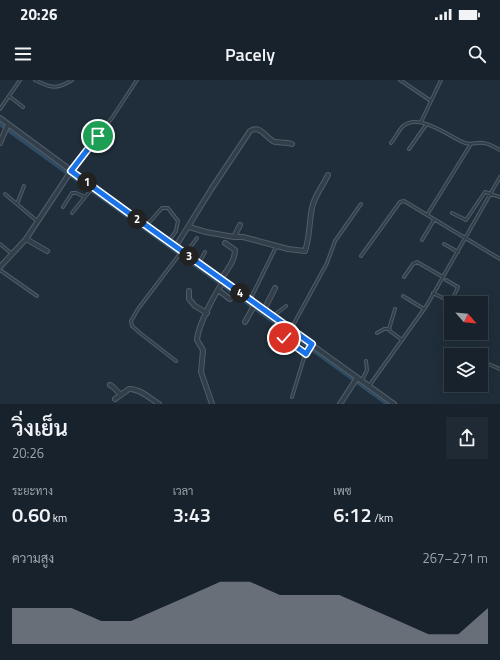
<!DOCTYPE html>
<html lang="th">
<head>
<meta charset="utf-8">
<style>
  body { margin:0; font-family:"Titillium Web",Sarabun,sans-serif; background:#202a34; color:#f1f3f6; height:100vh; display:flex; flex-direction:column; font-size:15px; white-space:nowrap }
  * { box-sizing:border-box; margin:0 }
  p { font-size:13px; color:#9ea4a9 }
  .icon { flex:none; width:22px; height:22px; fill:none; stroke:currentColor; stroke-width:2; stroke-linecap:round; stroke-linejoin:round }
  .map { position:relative; height:324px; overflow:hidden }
  .panel { display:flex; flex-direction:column; background:#17222c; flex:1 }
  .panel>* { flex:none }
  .needle { width:26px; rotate:117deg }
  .tools { position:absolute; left:444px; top:216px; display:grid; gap:8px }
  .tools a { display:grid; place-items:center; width:44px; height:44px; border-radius:0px; background:#17222c; box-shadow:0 4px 16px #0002,0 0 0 1px #363f48; font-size:20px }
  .pin { position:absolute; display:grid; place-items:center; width:34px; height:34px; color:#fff; margin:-17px; border:2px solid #fff; border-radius:50%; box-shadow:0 1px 4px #0007 }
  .km { position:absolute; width:20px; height:20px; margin:-10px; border-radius:50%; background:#222; color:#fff; font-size:11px; line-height:20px; text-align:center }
  .round { display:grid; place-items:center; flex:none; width:42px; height:42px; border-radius:0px; background:#202a34 }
  .head { display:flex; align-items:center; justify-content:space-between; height:68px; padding:0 12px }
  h1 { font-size:22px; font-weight:600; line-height:30px }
  .stats { display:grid; grid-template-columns:repeat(3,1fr); gap:6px; height:68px; padding:4px 12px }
  .stats div { display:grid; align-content:center }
  .stats b { font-size:20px; font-weight:600 }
  .stats small { font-size:11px; font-weight:400 }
  .stats p { font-size:11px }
  .chart { height:112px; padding:8px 12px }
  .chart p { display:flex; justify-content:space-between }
  .chart svg { width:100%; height:72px; margin-top:4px; fill:#8c9099; opacity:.7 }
  .status { display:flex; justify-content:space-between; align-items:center; height:28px; padding:0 20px; background:#17222c; direction:ltr }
  .status svg { height:11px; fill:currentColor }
  header { display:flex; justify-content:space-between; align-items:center; height:52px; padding:0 12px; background:#17222c; font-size:18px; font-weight:600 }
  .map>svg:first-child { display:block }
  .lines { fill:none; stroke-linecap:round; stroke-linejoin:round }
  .canal { stroke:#304c62; stroke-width:4.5 }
  .service-casing { stroke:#505d68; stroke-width:4 }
  .minor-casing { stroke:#505d68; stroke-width:6 }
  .service { stroke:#323f4a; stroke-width:2 }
  .minor { stroke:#323f4a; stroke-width:4 }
  .route-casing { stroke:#fff; stroke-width:8 }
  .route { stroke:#1a73e8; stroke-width:5 }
</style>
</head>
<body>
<div class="status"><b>20:26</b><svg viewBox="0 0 49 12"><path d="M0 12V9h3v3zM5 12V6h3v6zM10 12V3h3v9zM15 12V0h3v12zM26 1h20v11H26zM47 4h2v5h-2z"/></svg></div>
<header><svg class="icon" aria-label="menu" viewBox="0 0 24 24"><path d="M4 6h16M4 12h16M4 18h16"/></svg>Pacely<svg class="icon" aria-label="search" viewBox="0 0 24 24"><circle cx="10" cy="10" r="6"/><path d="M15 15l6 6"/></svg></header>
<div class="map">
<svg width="500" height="324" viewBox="0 0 500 324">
  <rect width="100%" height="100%" fill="#1f2e3a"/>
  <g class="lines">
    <path class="canal" d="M0,44L388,324"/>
    <g class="service-casing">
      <path id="service" d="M35,0C50,8 57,10 72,0
        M400,0L431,21
        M9,16L23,27
        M0,29L20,0
        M421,42L441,0
        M391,63C395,58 398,52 402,47C418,31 449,57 465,63C471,65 477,62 483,63C489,63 495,68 500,70
        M409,69L426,45
        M72,90L85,71L112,38L137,0
        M5,114L37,141
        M17,124L24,106
        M63,127L72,113H76L85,117L94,107
        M72,133L85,117
        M452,133L466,140L485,112L500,117
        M427,135L471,64
        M147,145L162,128H168L178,141L176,151L169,161
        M422,160L434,140
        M0,164L11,173
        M444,164L458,172
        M186,173L197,158
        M361,176L400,122L404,121L500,179
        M199,183L205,172
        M0,190L37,216
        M404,197L413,184L417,182L443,197
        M433,213L451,222L458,207L446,200
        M403,216L424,229
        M250,220L276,167
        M451,222L448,232L451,237
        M395,229L389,249L390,251L402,260
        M273,236L286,226
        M291,249L327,183L335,161L361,124
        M377,253L384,249H389
        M284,258L306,274
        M176,281L140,253L132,246L131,241L138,229L182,171
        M481,281L500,289
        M362,300L367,290L366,281
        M369,306L427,225L500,97
        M292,317L304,278L311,265"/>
    </g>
    <g class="minor-casing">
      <path id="minor" d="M0,38L137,139L394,324
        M0,63L8,44
        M189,147L206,152L234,157H243L288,169L305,171C310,157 309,142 312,128C314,116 323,106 328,95
        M234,157L240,145
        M26,159L47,171
        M176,166L212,108L250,51C261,44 266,59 275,62C281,63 286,62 292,64
        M0,187L26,159L71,91
        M221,199C227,190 235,181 235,170L225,163
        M218,210L230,219
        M189,211V219L195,226L207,233
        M264,230L275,208
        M245,242L255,224
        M110,305L113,307L121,315
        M115,319L129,309C139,308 151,319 159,324
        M212,324L201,292L203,270L197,260C198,245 215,213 224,201
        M340,324L357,298"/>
    </g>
    <use href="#service" class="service"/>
    <use href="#minor" class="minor"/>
  </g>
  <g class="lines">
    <g class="route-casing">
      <path id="route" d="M98,56L71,91L137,139L312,264L306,274L284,258"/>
    </g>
    <use href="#route" class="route"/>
  </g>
</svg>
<div class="tools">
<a><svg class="needle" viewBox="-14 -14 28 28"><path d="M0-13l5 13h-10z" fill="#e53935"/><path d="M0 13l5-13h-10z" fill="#9ea4a9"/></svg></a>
<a><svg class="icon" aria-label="layers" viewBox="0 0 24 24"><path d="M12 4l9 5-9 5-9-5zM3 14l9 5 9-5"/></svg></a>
</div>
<div class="pin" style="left:98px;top:56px;background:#1e9e55"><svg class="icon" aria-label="arrive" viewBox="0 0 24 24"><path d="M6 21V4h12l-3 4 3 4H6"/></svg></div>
<div class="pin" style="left:284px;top:258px;background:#d93025"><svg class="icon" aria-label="check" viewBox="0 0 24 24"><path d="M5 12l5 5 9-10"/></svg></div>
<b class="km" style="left:87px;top:102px">1</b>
<b class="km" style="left:137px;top:139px">2</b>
<b class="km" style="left:189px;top:176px">3</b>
<b class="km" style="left:240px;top:213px">4</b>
</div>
<section class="panel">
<div class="head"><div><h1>วิ่งเย็น</h1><p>20:26</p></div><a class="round"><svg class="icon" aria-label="share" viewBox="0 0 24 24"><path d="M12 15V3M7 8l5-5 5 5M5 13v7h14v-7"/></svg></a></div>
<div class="stats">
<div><p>ระยะทาง</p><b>0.60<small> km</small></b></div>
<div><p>เวลา</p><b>3:43</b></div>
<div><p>เพซ</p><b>6:12<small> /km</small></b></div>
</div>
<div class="chart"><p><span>ความสูง</span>267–271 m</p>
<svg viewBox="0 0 160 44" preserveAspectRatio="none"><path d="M0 44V22L10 22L20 22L30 30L40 30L50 22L60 14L70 6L80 6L90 14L100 14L110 14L120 22L130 30L140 38L150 38L160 22V44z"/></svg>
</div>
</section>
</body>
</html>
